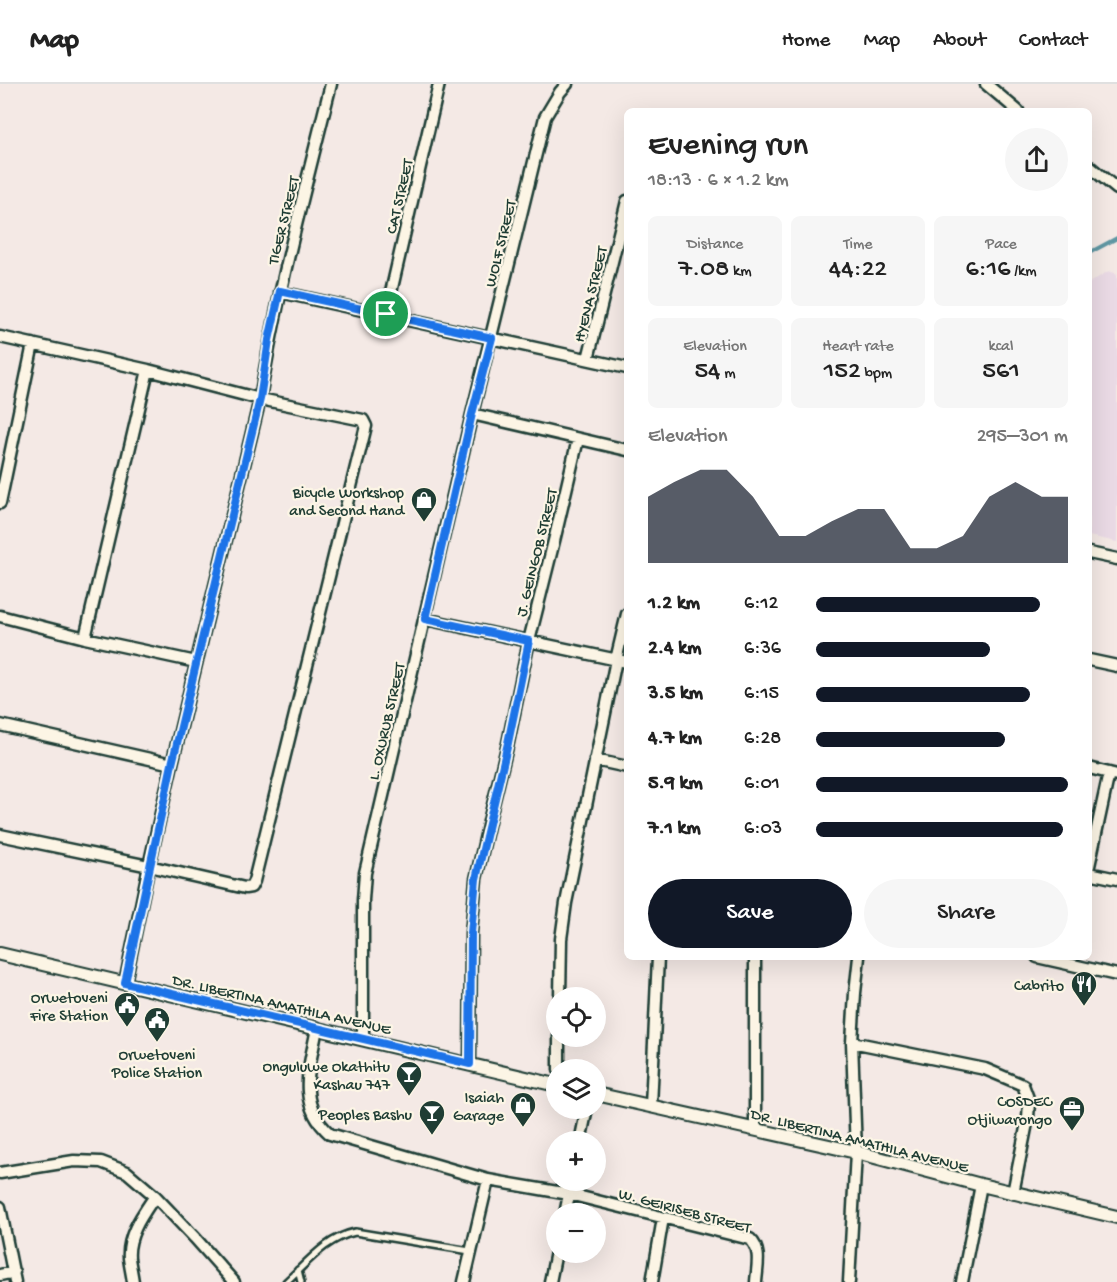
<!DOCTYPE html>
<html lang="en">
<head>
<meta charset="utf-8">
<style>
  body { margin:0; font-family:"Gochi Hand",sans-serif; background:#f6f6f6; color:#222; height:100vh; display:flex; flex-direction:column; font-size:22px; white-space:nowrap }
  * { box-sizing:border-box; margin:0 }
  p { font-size:20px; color:#767676 }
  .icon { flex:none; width:33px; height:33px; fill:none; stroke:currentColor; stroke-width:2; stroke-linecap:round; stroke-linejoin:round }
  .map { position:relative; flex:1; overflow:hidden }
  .drawer { position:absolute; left:624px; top:24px; width:468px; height:852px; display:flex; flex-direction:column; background:#fff; border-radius:9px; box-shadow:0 6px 24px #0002 }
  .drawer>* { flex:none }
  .buttons { position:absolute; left:546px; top:903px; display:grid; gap:12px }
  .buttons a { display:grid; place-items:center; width:60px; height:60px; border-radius:50%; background:#fff; box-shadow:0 6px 24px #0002; font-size:30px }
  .pin { position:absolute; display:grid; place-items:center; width:51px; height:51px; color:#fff; margin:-26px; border:3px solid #fff; border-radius:50%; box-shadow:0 2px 6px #0007 }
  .round { display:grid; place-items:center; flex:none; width:63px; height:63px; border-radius:32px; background:#f6f6f6 }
  .overview { display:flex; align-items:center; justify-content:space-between; height:102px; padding:0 24px }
  h1 { font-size:33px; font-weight:600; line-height:45px }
  .metrics { display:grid; grid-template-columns:repeat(3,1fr); gap:9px; height:102px; padding:6px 24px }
  .metrics div { display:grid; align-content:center; border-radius:9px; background:#f6f6f6; text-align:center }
  .metrics b { font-size:26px; font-weight:600 }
  .metrics small { font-size:16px; font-weight:400 }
  .metrics p { font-size:16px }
  .chart { height:168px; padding:12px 24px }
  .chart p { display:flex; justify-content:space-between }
  .chart svg { width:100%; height:108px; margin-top:6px; fill:#111827; opacity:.7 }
  .cta { display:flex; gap:12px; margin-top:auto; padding:12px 24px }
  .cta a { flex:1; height:69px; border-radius:36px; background:#111827; color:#fff; font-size:24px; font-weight:600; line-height:69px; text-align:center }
  .cta a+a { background:#f6f6f6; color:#222 }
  ul { padding:0 24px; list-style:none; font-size:20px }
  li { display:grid; grid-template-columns:96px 72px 1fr; align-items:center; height:45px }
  li i { height:15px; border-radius:8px; background:#111827 }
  header { display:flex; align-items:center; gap:36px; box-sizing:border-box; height:84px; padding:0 30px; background:#fff; border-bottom:2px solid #e0e0e0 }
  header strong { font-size:28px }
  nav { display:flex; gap:33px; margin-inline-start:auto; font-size:21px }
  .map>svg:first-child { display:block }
  .built { fill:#eadae5 }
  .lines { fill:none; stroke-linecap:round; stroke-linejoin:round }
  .stream { stroke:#6097a3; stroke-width:4 }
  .service-casing { stroke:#1f3d34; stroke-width:10 }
  .minor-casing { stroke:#1f3d34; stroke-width:15 }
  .tertiary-casing { stroke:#1f3d34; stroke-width:16 }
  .service { stroke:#fcf5e5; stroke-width:5 }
  .minor { stroke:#fcf5e5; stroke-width:10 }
  .tertiary { stroke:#fcf5e5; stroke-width:12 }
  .route-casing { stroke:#fff; stroke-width:12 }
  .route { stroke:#1a73e8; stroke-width:8 }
  .labels { text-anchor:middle; stroke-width:4.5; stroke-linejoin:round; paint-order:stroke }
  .street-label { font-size:16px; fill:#1f3d34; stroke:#fcf5e5 }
  .poi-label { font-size:16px; fill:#1f3d34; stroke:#fcf5e5; text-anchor:end }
</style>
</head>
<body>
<header>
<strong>Map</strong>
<nav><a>Home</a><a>Map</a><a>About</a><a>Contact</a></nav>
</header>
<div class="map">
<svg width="1117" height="1198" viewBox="0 0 1117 1198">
  <rect width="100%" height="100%" fill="#f4e9e5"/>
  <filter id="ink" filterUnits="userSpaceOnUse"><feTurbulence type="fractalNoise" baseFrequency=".0167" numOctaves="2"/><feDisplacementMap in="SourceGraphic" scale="12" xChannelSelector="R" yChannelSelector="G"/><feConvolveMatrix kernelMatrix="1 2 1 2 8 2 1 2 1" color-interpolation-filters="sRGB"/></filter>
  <g filter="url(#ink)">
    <path class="built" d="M1109,187L1117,190V458L1089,452V199Z"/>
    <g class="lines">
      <path class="stream" d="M1089,169L1117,154"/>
      <g class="service-casing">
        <path id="service" d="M298,1186L301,1198
          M286,1198C307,1179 326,1154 355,1148L470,1167"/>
      </g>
      <g class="minor-casing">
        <path id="minor" d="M986,0L1018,27
          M1089,82L1117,105
          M280,208L627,284
          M386,230L439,0
          M0,253L148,286L260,315L363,336L366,342L254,797L251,803L245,804L149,782L0,751
          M588,275L627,117
          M472,330L627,366
          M0,419L33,260
          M1089,469L1117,475
          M0,532L85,554L196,578
          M425,535L627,578
          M85,554L148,286
          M1089,576L1117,582
          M0,641L172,680
          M595,676L627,683
          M1089,684L1117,691
          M1089,782L1109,689
          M1089,789L1117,795
          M1037,873L1117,891
          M125,899L149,782L172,680L260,315C277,209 305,105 331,0
          M560,914L561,855L566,819L616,576L627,530
          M317,944C310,983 295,1019 330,1050L488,1096L569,1110L750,1155C762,1166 757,1183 756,1198
          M363,954V816L365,789L472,330L545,33L560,8L567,0
          M852,958L985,985L1023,1001L1029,1017L1028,1034L1013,1109
          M470,980L471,849L476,795L490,733L508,659L529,557L555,453L578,355
          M559,986V952
          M651,1022L658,873
          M755,1045V873
          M580,1058L587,1024
          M0,1089L74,1077L101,1078L127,1088L155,1112L195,1154L234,1198
          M0,1123L15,1198
          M565,1130L572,1096
          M0,1191L14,1188
          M133,1198C132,1190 130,1182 129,1174C127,1151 143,1130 155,1112
          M464,1198L488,1096
          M550,1198L556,1168
          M652,1198L663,1134
          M849,1198L856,1068L852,958L855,909L859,873
          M962,1198L981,1101"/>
      </g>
      <g class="tertiary-casing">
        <path id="tertiary" d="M0,870L556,1001
          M596,1010L856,1068L981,1101L1117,1133"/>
      </g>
      <use href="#service" class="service"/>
      <use href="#minor" class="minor"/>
      <use href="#tertiary" class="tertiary"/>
    </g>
  </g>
  <g class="lines" filter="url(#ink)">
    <g class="route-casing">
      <path id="route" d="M280,207L492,254L472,330L425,535L529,557L508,659L476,795L471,849L470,980L125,899L172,680L260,315L269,256Z"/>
    </g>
    <use href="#route" class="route"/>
  </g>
  <defs>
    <g id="shop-pin" transform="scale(1.35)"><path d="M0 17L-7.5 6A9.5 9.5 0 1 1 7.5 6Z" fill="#1f3d34" stroke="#fcf5e5"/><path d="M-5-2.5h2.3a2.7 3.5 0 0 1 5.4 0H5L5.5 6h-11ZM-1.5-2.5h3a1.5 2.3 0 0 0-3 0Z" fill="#fff"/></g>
    <g id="restaurant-pin" transform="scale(1.35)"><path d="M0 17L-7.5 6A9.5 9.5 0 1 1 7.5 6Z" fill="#1f3d34" stroke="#fcf5e5"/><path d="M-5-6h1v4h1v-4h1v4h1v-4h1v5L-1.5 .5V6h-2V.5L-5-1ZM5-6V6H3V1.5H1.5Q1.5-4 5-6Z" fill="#fff"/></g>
    <g id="civic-pin" transform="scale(1.35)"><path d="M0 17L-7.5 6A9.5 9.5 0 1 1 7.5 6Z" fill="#1f3d34" stroke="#fcf5e5"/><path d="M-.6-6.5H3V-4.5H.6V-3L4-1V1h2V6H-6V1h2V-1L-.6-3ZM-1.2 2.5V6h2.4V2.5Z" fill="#fff"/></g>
    <g id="bar-pin" transform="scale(1.35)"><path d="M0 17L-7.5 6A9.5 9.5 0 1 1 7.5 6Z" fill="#1f3d34" stroke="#fcf5e5"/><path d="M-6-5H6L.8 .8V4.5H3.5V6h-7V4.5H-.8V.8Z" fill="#fff"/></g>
    <g id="office-pin" transform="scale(1.35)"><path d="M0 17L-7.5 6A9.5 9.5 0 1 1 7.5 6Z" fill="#1f3d34" stroke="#fcf5e5"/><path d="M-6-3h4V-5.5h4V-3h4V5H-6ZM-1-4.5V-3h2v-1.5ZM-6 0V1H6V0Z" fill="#fff"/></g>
  </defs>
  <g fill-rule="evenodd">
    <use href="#shop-pin" x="424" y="416"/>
    <use href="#restaurant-pin" x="1084" y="900"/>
    <use href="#civic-pin" x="127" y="921"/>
    <use href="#civic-pin" x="157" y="936"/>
    <use href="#bar-pin" x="409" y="990"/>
    <use href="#shop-pin" x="523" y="1021"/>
    <use href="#office-pin" x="1072" y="1025"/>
    <use href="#bar-pin" x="432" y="1029"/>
  </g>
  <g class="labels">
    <g class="street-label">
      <text transform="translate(398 112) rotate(-77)" y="6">CAT STREET</text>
      <text transform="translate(282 136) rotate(-76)" y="6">TIGER STREET</text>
      <text transform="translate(499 159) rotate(-76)" y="6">WOLF STREET</text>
      <text transform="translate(589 210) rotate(-76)" y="6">HYENA STREET</text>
      <text transform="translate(535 468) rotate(-76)" y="6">J. GEINGOB STREET</text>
      <text transform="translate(385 637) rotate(-77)" y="6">L. OXURUB STREET</text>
      <text transform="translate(282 919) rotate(13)" y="6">DR. LIBERTINA AMATHILA AVENUE</text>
      <text transform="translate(860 1055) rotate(14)" y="6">DR. LIBERTINA AMATHILA AVENUE</text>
      <text transform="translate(685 1125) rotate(15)" y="6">W. GEIRISEB STREET</text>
    </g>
    <g class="poi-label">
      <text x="404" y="413">Bicycle Workshop<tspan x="404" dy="18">and Second Hand</tspan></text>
      <text x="1064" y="906">Cabrito</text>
      <text x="108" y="918">Orwetoveni<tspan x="108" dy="18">Fire Station</tspan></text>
      <text x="157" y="975" text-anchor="middle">Orwetoveni<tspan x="157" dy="18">Police Station</tspan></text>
      <text x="390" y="987">Onguluwe Okathitu<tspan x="390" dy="18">Kashau 747</tspan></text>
      <text x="504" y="1018">Isaiah<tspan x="504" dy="18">Garage</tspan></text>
      <text x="1052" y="1022">COSDEC<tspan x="1052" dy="18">Otjiwarongo</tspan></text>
      <text x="412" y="1035">Peoples Bashu</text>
    </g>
  </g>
</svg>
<div class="buttons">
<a><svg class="icon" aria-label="locate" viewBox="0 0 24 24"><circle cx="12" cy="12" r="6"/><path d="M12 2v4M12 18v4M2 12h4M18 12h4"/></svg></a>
<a><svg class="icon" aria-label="layers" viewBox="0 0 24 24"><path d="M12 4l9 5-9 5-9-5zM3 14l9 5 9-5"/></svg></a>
<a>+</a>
<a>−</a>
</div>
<div class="pin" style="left:386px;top:230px;background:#1e9e55"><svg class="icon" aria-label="arrive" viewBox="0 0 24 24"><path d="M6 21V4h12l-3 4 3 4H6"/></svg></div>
<section class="drawer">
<div class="overview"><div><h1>Evening run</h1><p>18:13 · 6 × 1.2 km</p></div><a class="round"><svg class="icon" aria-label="share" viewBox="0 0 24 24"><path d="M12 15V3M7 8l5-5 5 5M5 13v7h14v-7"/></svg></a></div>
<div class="metrics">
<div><p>Distance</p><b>7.08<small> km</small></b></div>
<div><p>Time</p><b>44:22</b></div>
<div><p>Pace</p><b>6:16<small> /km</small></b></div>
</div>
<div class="metrics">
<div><p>Elevation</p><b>54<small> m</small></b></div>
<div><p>Heart rate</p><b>152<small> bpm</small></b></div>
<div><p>kcal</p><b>561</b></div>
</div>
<div class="chart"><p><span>Elevation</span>295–301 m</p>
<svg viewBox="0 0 160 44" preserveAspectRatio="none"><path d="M0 44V17L10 11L20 6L30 6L40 17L50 33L60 33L70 27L80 22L90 22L100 38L110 38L120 33L130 17L140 11L150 17L160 17V44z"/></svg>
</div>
<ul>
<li><b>1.2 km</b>6:12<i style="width:89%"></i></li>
<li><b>2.4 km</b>6:36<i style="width:69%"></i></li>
<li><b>3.5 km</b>6:15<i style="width:85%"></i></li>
<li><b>4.7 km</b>6:28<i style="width:75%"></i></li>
<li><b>5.9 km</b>6:01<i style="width:100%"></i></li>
<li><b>7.1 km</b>6:03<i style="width:98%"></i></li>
</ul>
<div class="cta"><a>Save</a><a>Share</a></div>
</section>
</div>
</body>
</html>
